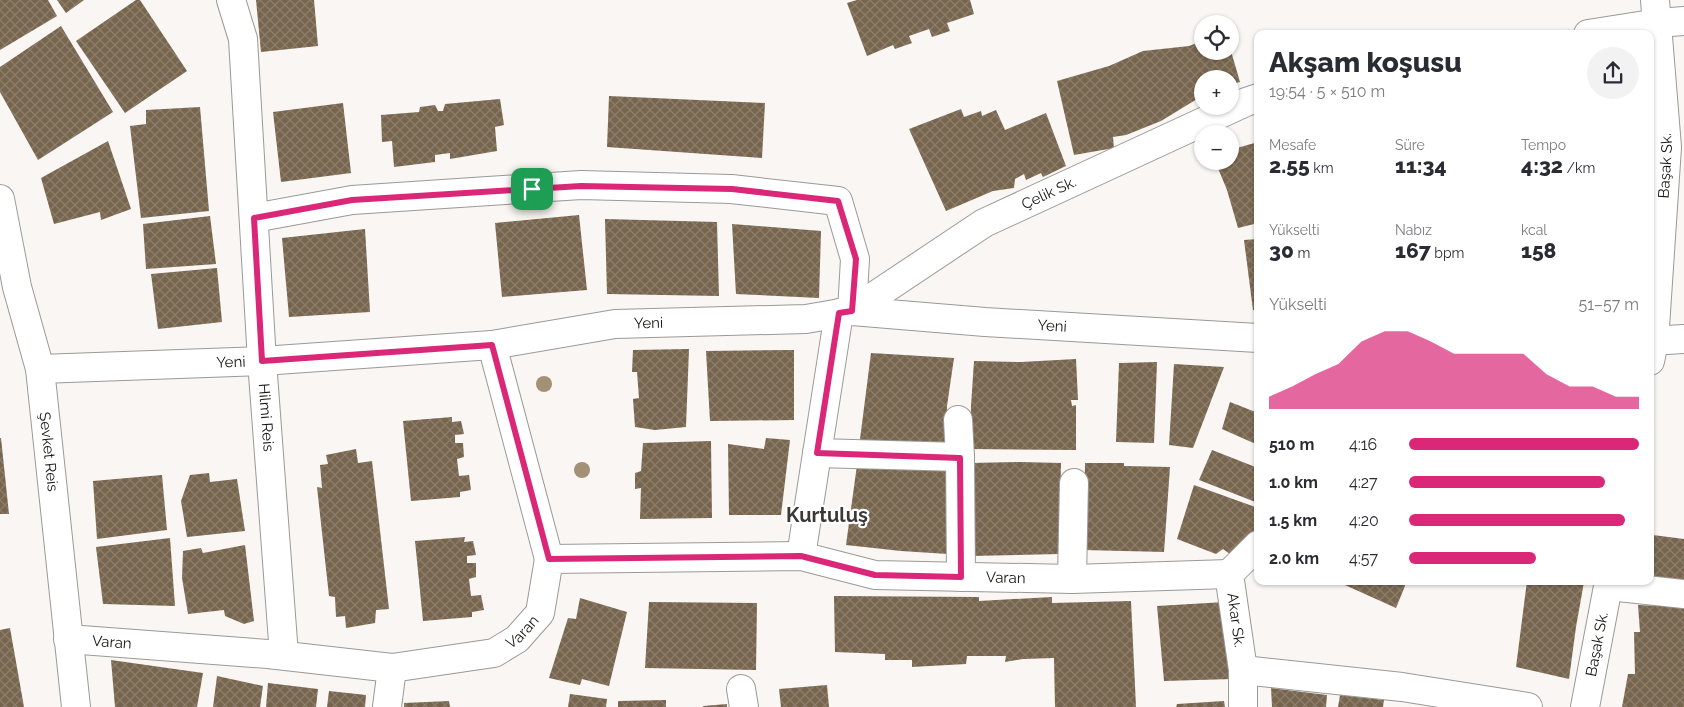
<!DOCTYPE html>
<html lang="tr">
<head>
<meta charset="utf-8">
<style>
  body { margin:0; font-family:Raleway,sans-serif; background:#f2f2f3; color:#2b2b33; height:100vh; display:flex; flex-direction:column; font-size:19px; white-space:nowrap }
  * { box-sizing:border-box; margin:0 }
  p { font-size:16px; color:#7c7c81 }
  .icon { flex:none; width:28px; height:28px; fill:none; stroke:currentColor; stroke-width:2; stroke-linecap:round; stroke-linejoin:round }
  .map { position:relative; flex:1; overflow:hidden }
  .panel { position:absolute; left:1254px; top:30px; width:400px; height:555px; display:flex; flex-direction:column; background:#fff; border-radius:10px; box-shadow:0 1px 4px #0004 }
  .panel>* { flex:none }
  .fabs { position:absolute; left:1194px; top:15px; display:grid; gap:10px }
  .fabs a { display:grid; place-items:center; width:45px; height:45px; border-radius:50%; background:#fff; box-shadow:0 1px 4px #0004; font-size:25px }
  .pin { position:absolute; display:grid; place-items:center; width:42px; height:42px; color:#fff; margin:-21px; border-radius:10px; box-shadow:0 2px 8px #0006 }
  .round { display:grid; place-items:center; flex:none; width:52px; height:52px; border-radius:26px; background:#f2f2f3 }
  .summary { display:flex; align-items:center; justify-content:space-between; height:85px; padding:0 15px }
  h1 { font-size:28px; font-weight:800; line-height:38px }
  .metrics { display:grid; grid-template-columns:repeat(3,1fr); gap:8px; height:85px; padding:5px 15px }
  .metrics div { display:grid; align-content:center }
  .metrics b { font-size:21px; font-weight:800 }
  .metrics small { font-size:14px; font-weight:400 }
  .metrics p { font-size:14px }
  .chart { height:140px; padding:10px 15px }
  .chart p { display:flex; justify-content:space-between }
  .chart svg { width:100%; height:90px; margin-top:5px; fill:#db2777; opacity:.7 }
  ul { padding:0 15px; list-style:none; font-size:16px }
  li { display:grid; grid-template-columns:80px 60px 1fr; align-items:center; height:38px }
  li i { height:12px; border-radius:6px; background:#db2777 }
  .map>svg:first-child { display:block }
  .building { fill:url(#building-cross-hatch) }
  .lines { fill:none; stroke-linecap:round; stroke-linejoin:round }
  .street-casing { stroke:#9b9996; stroke-width:30 }
  .street { stroke:#fff; stroke-width:28 }
  .tree { fill:#a39176 }
  .route-casing { stroke:#fff; stroke-width:10 }
  .route { stroke:#db2777; stroke-width:6 }
  .labels { text-anchor:middle; stroke-width:4.5; stroke-linejoin:round; paint-order:stroke }
  .street-label { font-size:15px; fill:#141412; stroke:#fff }
  .district-label { font-size:20px; font-weight:bold; fill:#3b3937; stroke:#fff }
</style>
</head>
<body>
<div class="map">
<svg width="1684" height="707" viewBox="0 0 1684 707">
  <defs>
    <pattern id="building-cross-hatch" width="8" height="8" patternUnits="userSpaceOnUse" patternTransform="scale(1.25)"><rect width="8" height="8" fill="#78654d"/><path d="M0 0l8 8M0 8l8-8" fill="none" stroke="#8b7e6d"/></pattern>
  </defs>
  <rect width="100%" height="100%" fill="#f9f6f3"/>
  <path class="building" d="M0,0H48L57,16L0,50Z
    M57,0H84L66,13Z
    M136,0H140L187,71L125,113L76,41Z
    M256,0H314L318,46L261,52Z
    M857,0H970L974,14L947,23L950,31L932,37L929,29L909,36L912,43L895,49L893,45L867,56L847,3Z
    M61,26L113,112L38,160L0,92V67Z
    M1202,41V51H1231L1240,82L1230,85V79H1202V96L1161,121L1126,135L1113,137L1114,148L1074,155L1057,81L1109,66L1143,51L1189,46Z
    M609,96L765,103L762,158L607,147Z
    M500,99L504,125L495,127L497,151L450,159V153L435,155V162L394,167L392,141L382,142L381,115L419,112L420,107L435,105L438,111H443L445,104Z
    M343,103L351,173L281,182L273,112Z
    M200,107L209,211L141,218L130,126L146,124V110Z
    M961,109L964,117L981,111L982,116L996,110L1005,130L1046,113L1066,166L1043,177L1041,173L1026,180L1024,174L1015,179L1014,188L993,191L946,211L909,129Z
    M108,141L131,209L101,220L100,212L54,224L41,178Z
    M1258,142V223L1238,228L1227,190L1215,161H1230V150Z
    M579,215L587,290L502,297L495,223Z
    M210,216L216,264L146,269L143,224Z
    M605,219L717,222L719,296L607,294Z
    M732,224L821,231L819,298L736,294Z
    M365,229L370,312L289,317L282,238Z
    M1258,239V310H1253L1244,240Z
    M217,268L222,322L158,329L151,274Z
    M689,349L686,427L655,430L635,427L633,399L639,398L637,372H632L633,350Z
    M794,350V420L710,421L706,351Z
    M871,353L954,358L947,406L946,451L859,447Z
    M1076,359L1078,400H1071L1072,406L1076,405V450L970,449L971,406L974,361L1021,362Z
    M1157,362L1154,443L1116,442L1119,363Z
    M1174,364L1224,367L1193,448L1169,445Z
    M1230,402L1258,413V445L1222,429Z
    M452,417V422L461,421L464,434L455,435V443H463L464,457L457,459L459,476L469,475L471,490L460,492V497L411,501L403,421Z
    M0,438H1L9,514H0Z
    M766,438L790,440L781,515H729L728,444L764,449Z
    M711,441L712,518L640,519L641,488L635,489V473L641,471L643,443Z
    M356,449L358,463L372,461L389,609L376,610L375,623L346,628L345,616L336,617L335,597L329,596L317,487L322,488L320,465L328,464L326,455Z
    M1212,450L1258,468V503L1199,480Z
    M1021,462L1061,463L1059,554L970,556L969,463Z
    M1085,463H1124V466L1170,467L1164,552L1084,550Z
    M857,465L956,469L948,554L901,551L846,545Z
    M209,473L210,482L237,479L245,531L187,537L181,501L190,475Z
    M162,475L167,530L97,539L93,481Z
    M1194,485L1258,508V528L1252,540L1234,557L1223,549L1216,554L1177,539Z
    M1653,535L1684,539V582L1652,578Z
    M465,537L464,542L473,541L476,555L467,556V563H476V577L469,579L471,596L481,595L484,610L472,612V617L423,621L415,541Z
    M170,538L175,606L103,604L96,547Z
    M245,545L254,621L244,624L225,616L224,610L188,614L182,578L183,551L201,548L203,553Z
    M1336,581H1407L1396,608Z
    M1527,581L1584,582L1576,627L1569,679L1516,667Z
    M834,596L979,597V601L1052,597V603L1131,601L1136,707H1055L1054,658L1023,659L1005,662L1006,656H967L966,664L912,667V660H885V654L835,652Z
    M580,598L627,612L609,686L582,679L580,685L549,678L568,618L576,619Z
    M649,602L757,603L756,670L645,668Z
    M1225,602L1232,679L1164,681L1157,606Z
    M1638,605L1684,607V707H1622L1628,674H1635L1634,632H1640Z
    M10,628L24,707H0V630Z
    M111,660L203,673L197,707H115Z
    M217,676L263,686L260,707H213Z
    M268,683L318,689L316,707H266Z
    M827,685L829,707H781L779,689Z
    M1271,688L1327,695L1326,707H1272Z
    M329,691L366,695L365,707H327Z
    M570,694L607,699L606,707H568Z
    M1340,695L1384,700L1383,707H1338Z
    M666,700V707H618V701Z
    M449,701L450,707H404V703Z
    M1224,701L1225,707H1176L1177,704Z
    M727,704V707H703V706Z"/>
  <g class="lines">
    <g class="street-casing">
      <g id="street">
        <path id="s1" d="M231,0L243,39L262,361L284,655"/>
        <path d="M1588,34L1658,23L1684,21"/>
        <path id="s2" d="M0,199L17,287L40,369L76,707"/>
        <path d="M254,218L352,200L581,185L731,189L838,201L855,259L852,311"/>
        <path id="s3" d="M852,311L984,223L1246,102L1258,98"/>
        <path d="M1650,341L1684,339"/>
        <path d="M492,345L549,559"/>
        <path id="s4" d="M1650,361L1654,342L1667,147L1655,0"/>
        <path id="s5" d="M40,369L262,361L492,345L615,324L806,319L852,311L985,322L1258,338"/>
        <path d="M817,453L960,457L958,420"/>
        <path d="M960,457L961,577"/>
        <path d="M801,556L839,313"/>
        <path d="M1072,579L1074,483"/>
        <path d="M1609,586L1684,594"/>
        <path id="s6" d="M68,639L268,654L392,668L494,653L517,639L540,613L549,559L801,556L875,575L1072,579L1229,574"/>
        <path d="M1243,670L1402,687L1528,707"/>
        <path d="M741,689L744,707"/>
        <path d="M387,707L392,668"/>
        <path d="M1243,707V670L1229,574L1258,545"/>
        <path id="s7" d="M1585,707L1609,581"/>
      </g>
    </g>
    <use href="#street" class="street"/>
  </g>
  <g class="tree">
    <circle cx="544" cy="384" r="8"/>
    <circle cx="582" cy="470" r="8"/>
  </g>
  <g class="lines">
    <g class="route-casing">
      <path id="route" d="M581,186L732,189L838,201L856,259L852,311L839,313L817,453L960,458L961,577L875,575L801,556L549,559L492,345L262,361L254,218L352,200Z"/>
    </g>
    <use href="#route" class="route"/>
  </g>
  <g class="labels">
    <g class="street-label">
      <text dy="5" stroke="none"><textPath href="#s4" startOffset="196">Başak Sk.</textPath></text>
      <text dy="5" stroke="none"><textPath href="#s3" startOffset="230">Çelik Sk.</textPath></text>
      <text dy="5" stroke="none"><textPath href="#s5" startOffset="611">Yeni</textPath></text>
      <text dy="5" stroke="none"><textPath href="#s5" startOffset="1016">Yeni</textPath></text>
      <text dy="5" stroke="none"><textPath href="#s5" startOffset="191">Yeni</textPath></text>
      <text dy="5" stroke="none"><textPath href="#s1" startOffset="420">Hilmi Reis</textPath></text>
      <text dy="5" stroke="none"><textPath href="#s2" startOffset="258">Şevket Reis</textPath></text>
      <text dy="5" stroke="none"><textPath href="#s6" startOffset="1004">Varan</textPath></text>
      <text transform="translate(1236 620) rotate(82)" y="5">Akar Sk.</text>
      <text dy="5" stroke="none"><textPath href="#s6" startOffset="464">Varan</textPath></text>
      <text dy="5" stroke="none"><textPath href="#s6" startOffset="44">Varan</textPath></text>
      <text dy="5" stroke="none"><textPath href="#s7" startOffset="64">Başak Sk.</textPath></text>
    </g>
    <g class="district-label">
      <text x="827" y="522">Kurtuluş</text>
    </g>
  </g>
</svg>
<div class="fabs">
<a><svg class="icon" aria-label="locate" viewBox="0 0 24 24"><circle cx="12" cy="12" r="6"/><path d="M12 2v4M12 18v4M2 12h4M18 12h4"/></svg></a>
<a>+</a>
<a>−</a>
</div>
<div class="pin" style="left:532px;top:189px;background:#1e9e55"><svg class="icon" aria-label="arrive" viewBox="0 0 24 24"><path d="M6 21V4h12l-3 4 3 4H6"/></svg></div>
<section class="panel">
<div class="summary"><div><h1>Akşam koşusu</h1><p>19:54 · 5 × 510 m</p></div><a class="round"><svg class="icon" aria-label="share" viewBox="0 0 24 24"><path d="M12 15V3M7 8l5-5 5 5M5 13v7h14v-7"/></svg></a></div>
<div class="metrics">
<div><p>Mesafe</p><b>2.55<small> km</small></b></div>
<div><p>Süre</p><b>11:34</b></div>
<div><p>Tempo</p><b>4:32<small> /km</small></b></div>
</div>
<div class="metrics">
<div><p>Yükselti</p><b>30<small> m</small></b></div>
<div><p>Nabız</p><b>167<small> bpm</small></b></div>
<div><p>kcal</p><b>158</b></div>
</div>
<div class="chart"><p><span>Yükselti</span>51–57 m</p>
<svg viewBox="0 0 160 44" preserveAspectRatio="none"><path d="M0 44V38L10 33L20 27L30 22L40 11L50 6L60 6L70 11L80 17L90 17L100 17L110 17L120 27L130 33L140 33L150 38L160 38V44z"/></svg>
</div>
<ul>
<li><b>510 m</b>4:16<i style="width:100%"></i></li>
<li><b>1.0 km</b>4:27<i style="width:85%"></i></li>
<li><b>1.5 km</b>4:20<i style="width:94%"></i></li>
<li><b>2.0 km</b>4:57<i style="width:55%"></i></li>
</ul>
</section>
</div>
</body>
</html>
